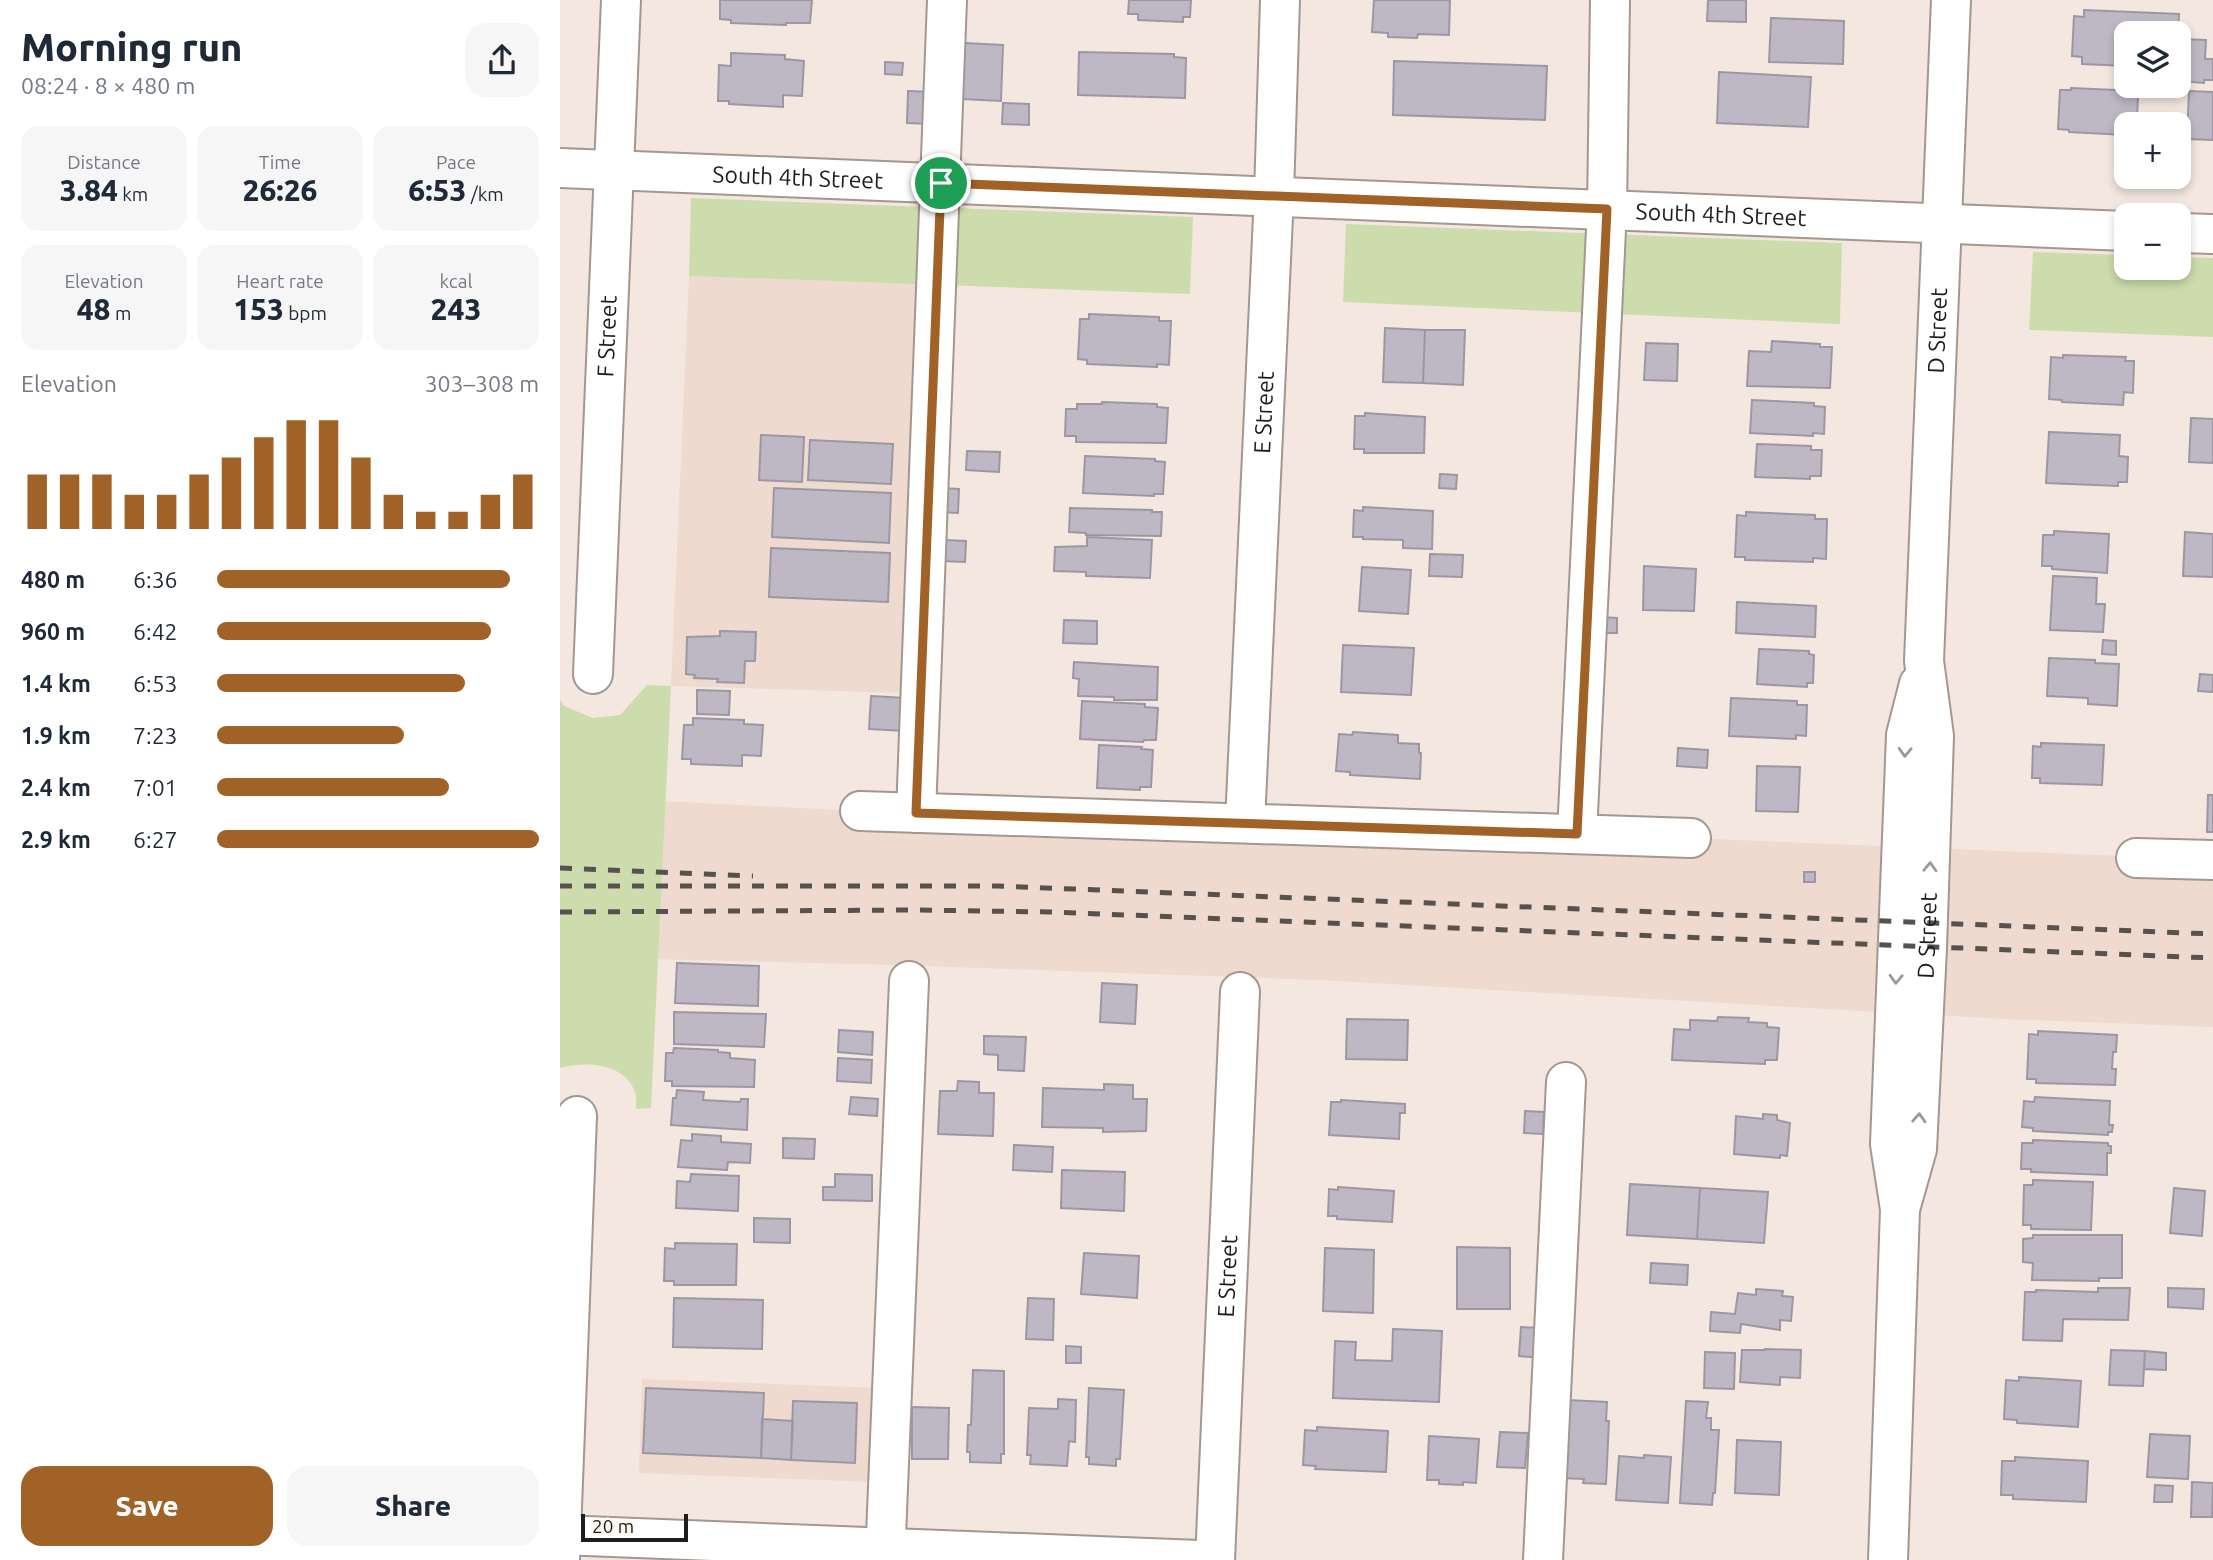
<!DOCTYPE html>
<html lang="en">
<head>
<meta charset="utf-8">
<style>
  body { margin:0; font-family:Ubuntu,sans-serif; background:#f6f6f7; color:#1f2937; height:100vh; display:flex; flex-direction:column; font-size:26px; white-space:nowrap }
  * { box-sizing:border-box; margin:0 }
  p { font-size:23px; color:#747a83 }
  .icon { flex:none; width:38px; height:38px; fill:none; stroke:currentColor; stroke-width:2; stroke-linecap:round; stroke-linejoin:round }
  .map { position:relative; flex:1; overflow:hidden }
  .panel { display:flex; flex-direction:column; background:#fff; width:560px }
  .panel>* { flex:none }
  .fabs { position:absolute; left:1554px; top:21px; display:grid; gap:14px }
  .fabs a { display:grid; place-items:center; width:77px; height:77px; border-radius:14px; background:#fff; box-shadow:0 4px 10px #0003; font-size:35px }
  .scale { position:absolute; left:21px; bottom:18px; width:107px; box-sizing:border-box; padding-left:7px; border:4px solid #201c19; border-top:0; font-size:19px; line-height:24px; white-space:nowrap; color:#201c19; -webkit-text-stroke:5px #fef6f1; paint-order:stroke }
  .pin { position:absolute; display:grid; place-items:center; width:60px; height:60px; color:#fff; margin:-30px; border:4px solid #fff; border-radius:50%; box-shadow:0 2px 7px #0007 }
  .round { display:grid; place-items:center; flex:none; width:74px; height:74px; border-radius:21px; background:#f6f6f7 }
  .headline { display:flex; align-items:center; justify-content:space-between; height:119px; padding:0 21px }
  h1 { font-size:38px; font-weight:800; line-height:52px }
  .figures { display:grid; grid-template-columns:repeat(3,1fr); gap:10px; height:119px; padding:7px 21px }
  .figures div { display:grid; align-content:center; border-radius:18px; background:#f6f6f7; text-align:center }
  .figures b { font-size:30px; font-weight:800 }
  .figures small { font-size:19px; font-weight:400 }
  .figures p { font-size:19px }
  .chart { height:196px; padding:14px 21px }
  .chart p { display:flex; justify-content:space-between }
  .chart svg { width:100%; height:126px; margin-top:7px; stroke:#a06227; stroke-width:6 }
  .button { display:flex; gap:14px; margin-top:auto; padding:14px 21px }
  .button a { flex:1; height:80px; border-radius:21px; background:#a06227; color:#fff; font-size:28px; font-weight:800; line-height:80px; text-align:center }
  .button a+a { background:#f6f6f7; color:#1f2937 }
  ul { padding:0 21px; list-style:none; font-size:23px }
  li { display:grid; grid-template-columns:112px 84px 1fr; align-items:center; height:52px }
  li i { height:18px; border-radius:9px; background:#a06227 }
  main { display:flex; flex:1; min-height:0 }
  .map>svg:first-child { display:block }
  .built { fill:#eedacf }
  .green { fill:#cddcac }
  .building { fill:#beb8c4; stroke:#9c97a2; stroke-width:2 }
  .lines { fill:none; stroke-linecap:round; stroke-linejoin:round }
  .minor-casing { stroke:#a39790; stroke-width:42 }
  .minor { stroke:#fff; stroke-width:38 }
  .rail { stroke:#58524e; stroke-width:5; stroke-dasharray:12 12; stroke-linecap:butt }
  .oneway { stroke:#9b9998 }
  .route-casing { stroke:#fff; stroke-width:14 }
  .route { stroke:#a06227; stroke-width:9 }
  .labels { text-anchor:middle; stroke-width:5; stroke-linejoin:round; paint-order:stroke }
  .street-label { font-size:23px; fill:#201c19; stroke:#fef6f1 }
</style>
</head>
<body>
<main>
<section class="panel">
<div class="headline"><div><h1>Morning run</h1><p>08:24 · 8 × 480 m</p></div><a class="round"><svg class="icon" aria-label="share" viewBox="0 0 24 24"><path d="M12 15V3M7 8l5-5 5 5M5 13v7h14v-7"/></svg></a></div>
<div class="figures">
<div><p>Distance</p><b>3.84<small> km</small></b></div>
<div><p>Time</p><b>26:26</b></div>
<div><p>Pace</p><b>6:53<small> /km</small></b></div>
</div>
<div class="figures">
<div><p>Elevation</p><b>48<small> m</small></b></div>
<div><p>Heart rate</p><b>153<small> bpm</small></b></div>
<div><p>kcal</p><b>243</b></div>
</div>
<div class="chart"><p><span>Elevation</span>303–308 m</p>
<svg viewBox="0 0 160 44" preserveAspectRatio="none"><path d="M5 44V25M15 44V25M25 44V25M35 44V32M45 44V32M55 44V25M65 44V19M75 44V12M85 44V6M95 44V6M105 44V19M115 44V32M125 44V38M135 44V38M145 44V32M155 44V25"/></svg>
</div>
<ul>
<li><b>480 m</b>6:36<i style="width:91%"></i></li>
<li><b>960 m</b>6:42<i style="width:85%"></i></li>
<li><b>1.4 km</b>6:53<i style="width:77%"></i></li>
<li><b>1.9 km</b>7:23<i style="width:58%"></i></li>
<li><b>2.4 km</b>7:01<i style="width:72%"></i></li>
<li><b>2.9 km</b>6:27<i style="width:100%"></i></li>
</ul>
<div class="button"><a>Save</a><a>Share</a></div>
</section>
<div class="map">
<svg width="1653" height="1560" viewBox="0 0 1653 1560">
  <rect width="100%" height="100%" fill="#f4e7e0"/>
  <path class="built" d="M129,276L362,284L349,693L111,686Z
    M0,796L300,811L1131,838L1653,860V1027L1444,1019L758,980L336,965L0,957Z
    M82,1379L320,1388L316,1482L79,1473Z"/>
  <path class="green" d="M131,198L633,217L630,294L129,276Z
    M786,224L1282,243L1280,324L783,302Z
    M1473,252L1566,255V268H1619V257L1653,258V337L1469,330Z
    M87,685L111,686L91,1108L76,1109C76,1104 77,1096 75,1092C64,1062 25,1061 0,1068V699L4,706L33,718L60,715Z"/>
  <path class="building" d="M160,0H252L250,23H226V25L171,23V20L160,19Z
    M569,0H631L630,17H623V22L578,20V14H568Z
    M814,0H890L889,35L858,34L857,38L828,37V33L812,32Z
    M1148,0H1186V22L1147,21Z
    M1524,10L1619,14L1618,33H1566V66L1522,64V57L1512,56L1514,16L1524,17Z
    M1211,18L1284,21L1283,64L1209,62Z
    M1619,39L1646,40L1645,59H1653V80H1644V83L1619,81Z
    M405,43L443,45L441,101L402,99Z
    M519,52L614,54V57L626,58L625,98L518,95Z
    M171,53L225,55V59L244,61L242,96L223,95V107L169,104V101H158L159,65L171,66Z
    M834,61L987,66L985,120L833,115Z
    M325,62L343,63L342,75L325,74Z
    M1159,72L1251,77L1248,127L1157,123Z
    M1511,88L1578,91L1577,124H1566V135L1509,132V130L1498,129L1500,90H1511Z
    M348,91L373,92L372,124L347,123Z
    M1629,91L1653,92V140L1627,139Z
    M443,103L469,104V125L442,124Z
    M529,314L599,317V321H611L609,365L597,364V367L527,364V360L518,359L520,319H529Z
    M825,328L865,330L863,383L823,382Z
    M865,330H905L903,385L863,383Z
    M1212,341L1260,344V347H1272L1270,388L1187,386L1189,351L1211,352Z
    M1086,343L1118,344L1117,381L1084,380Z
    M1503,355L1566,357L1565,361H1574L1573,393L1564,392L1563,405L1502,402V400L1489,399L1491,357L1503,358Z
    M1192,400L1254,403V406L1265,407L1264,434L1253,433V436L1190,433Z
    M542,402L597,404V407L608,408L606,443L516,442V436H505L506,409H517V404H542Z
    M805,413L865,417L864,453H804V449H794L795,416H805Z
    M1631,418L1653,419V463L1629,462Z
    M1489,432L1560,435L1559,456L1568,457L1567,482H1558V486L1486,483Z
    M201,435L244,437L242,482L199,480Z
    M250,440L333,444L331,484L248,480Z
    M1197,444L1251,446V450H1262L1261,476H1250V479L1195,477Z
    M407,451L440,452L439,472L406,470Z
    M525,456L595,459V461L605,462L603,494H594V496L523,493Z
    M880,474L897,475L896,489L879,488Z
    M214,488L331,493L329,543L212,537Z
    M381,488L399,489L398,513L380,512Z
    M803,507L873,511L872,549L843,548V540L803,539V537H793L794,510L803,511Z
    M510,508L592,510V512H602L601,536L526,535V533L509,532Z
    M1186,512L1255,515V519H1267L1266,559L1253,558V562L1185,560V557H1175L1177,515L1186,516Z
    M1494,531L1549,534L1547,573L1492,569V566H1482L1483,535H1494Z
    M1625,532L1653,534V577L1623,576Z
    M527,537L592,540L590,578L526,576V572L494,571L495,547L527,546Z
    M384,540L406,541L405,562L382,561Z
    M211,548L330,553L328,602L209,597Z
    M870,554L903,555L902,577L869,576Z
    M1084,566L1136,569L1134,611L1083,610Z
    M802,567L851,570L848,614L799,611Z
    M1493,576L1537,578L1536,604H1545L1543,632L1490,630Z
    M1177,602L1256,606L1255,637L1176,633Z
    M1039,617L1057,618V633H1039Z
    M504,620L537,621V644L503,643Z
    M160,631L196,632L195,661H185L184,683L157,682L158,679L134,678L135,675L126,674L127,637L160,636Z
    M1543,640L1556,641V655L1542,654Z
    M783,645L854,648L851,695L781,692Z
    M1199,649L1249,651V654L1254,655L1253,683H1247V687L1197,684Z
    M1489,658L1535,660V663L1559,664L1557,706L1528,704V698L1487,696Z
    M514,662L598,667L597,700H554V697L518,696L519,679L513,678Z
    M1640,674L1653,675V692L1638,691Z
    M137,690L170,691L169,715L137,714Z
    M311,696L346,698L345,731L309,729Z
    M1171,698L1237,701V705H1247L1246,736L1236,735V739L1169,736Z
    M522,701L585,704V707L598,708L596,740H584L583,742L520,739Z
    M133,718L184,720V724L203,725L201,756L182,755V766L131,764V759H122L124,725H133Z
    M793,732L838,735V743L859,744V753H861L860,779L790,775V772L776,771L779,734L792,735Z
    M1481,743L1544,745L1542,785L1480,783V778H1472L1473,746L1481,747Z
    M539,745L582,747L581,749L593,750L591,787H580V790L537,788Z
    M1118,748L1148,750L1147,768L1117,766Z
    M1197,766L1240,767L1238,812L1196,811Z
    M1648,795H1653V832H1647Z
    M1244,872H1255V882H1244Z
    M117,963L199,966L198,1006L115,1003Z
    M542,983L577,985L575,1024L540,1022Z
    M114,1012L206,1014L204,1047L114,1044Z
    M1158,1017L1189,1018L1188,1022L1207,1023V1027L1219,1028L1217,1060H1205V1064L1112,1060L1114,1029L1130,1030V1020L1157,1021Z
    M787,1019L848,1020L847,1060L786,1059Z
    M279,1030L313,1032L312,1055L278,1052Z
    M1478,1031L1557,1035L1556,1052H1553L1552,1069H1556L1555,1085L1476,1083V1079H1467L1469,1034L1478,1035Z
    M424,1036L466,1037L464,1071L438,1070V1055L424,1054Z
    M114,1048L158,1050V1052L170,1053V1058L195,1060L194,1087L112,1086V1081H105L106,1053H113Z
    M278,1058L312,1060L311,1083L277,1081Z
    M398,1081L419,1082V1093H434L433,1136L378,1134L380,1091H397Z
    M544,1084L573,1085V1099H587L586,1131L543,1132V1128L482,1127L483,1088L544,1090Z
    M117,1090L144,1092L143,1100L180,1102L181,1099H188L187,1130L111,1125L113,1098H116Z
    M291,1097L318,1099L317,1116L289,1114Z
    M1475,1097L1550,1101L1549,1125H1553L1552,1132H1548V1135L1473,1131V1128L1462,1127L1464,1101L1474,1102Z
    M781,1100L845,1104V1113H840L839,1139L769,1135L771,1102H781Z
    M965,1111L984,1112L983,1134L964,1133Z
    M1203,1114L1217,1115V1120L1230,1123L1227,1156L1220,1155V1158L1174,1154L1176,1116L1203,1119Z
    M132,1134L161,1136V1142L191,1144L190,1163L168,1162L167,1170L118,1167L121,1140L132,1141Z
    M223,1138L255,1139L254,1159L223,1158Z
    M1473,1140L1548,1143V1146H1551V1153H1547V1175L1471,1172V1169H1461L1462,1143H1473Z
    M454,1145L493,1147L492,1172L453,1170Z
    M502,1170L565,1172L564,1211L501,1208Z
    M131,1174L179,1176L178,1211L116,1208L117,1181L130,1182Z
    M275,1174L312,1175V1201L263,1200V1187H275Z
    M1473,1180L1533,1182L1531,1230L1471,1229V1225H1463L1464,1185H1473Z
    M1070,1184L1140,1188L1137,1239L1067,1235Z
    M778,1187L834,1191L832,1222L777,1219V1216H768L769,1189L778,1190Z
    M1140,1188L1208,1192L1204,1243L1137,1239Z
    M1614,1188L1645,1191L1642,1236L1610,1233Z
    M194,1218L230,1219V1243L194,1242Z
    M1473,1235H1562V1278H1539V1281L1472,1280L1473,1263L1463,1262V1239L1473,1238Z
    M115,1243L177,1244L176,1285H114V1281H104L105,1248L115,1249Z
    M897,1247L950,1248V1309H897Z
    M765,1248L814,1250L813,1313L763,1311Z
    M524,1253L579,1256L577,1298L521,1294Z
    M1091,1263L1128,1265L1127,1285L1090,1283Z
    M1538,1288H1570L1568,1320L1503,1319L1502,1341L1463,1340L1465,1292H1476V1290L1538,1292Z
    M1608,1288L1644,1289L1643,1309L1608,1307Z
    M1196,1289L1223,1291L1222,1296L1233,1297L1231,1321L1220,1320V1330L1181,1324L1180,1333L1150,1331L1151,1312L1175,1314L1178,1293L1196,1295Z
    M114,1298L203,1300L202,1349L113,1347Z
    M468,1298L494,1299L493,1340L466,1339Z
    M961,1327L982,1328L981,1358L959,1356Z
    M833,1329L882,1331L879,1402L773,1398L775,1341L796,1342L795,1360L832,1361Z
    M506,1346L521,1347V1363H506Z
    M1205,1349L1241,1350L1240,1378L1220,1377V1385L1180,1382L1182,1350H1205Z
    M1551,1350L1585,1351L1583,1386L1549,1385Z
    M1585,1351L1606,1353V1370L1584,1369Z
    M1145,1352L1175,1353L1174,1389L1144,1388Z
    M413,1370L444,1371V1454H441V1463L410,1462V1452H407L408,1425H411Z
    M1459,1377L1521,1381L1518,1427L1457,1423V1420L1444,1419L1446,1380L1459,1381Z
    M86,1388L204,1393L201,1458L83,1453Z
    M529,1388L564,1390L560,1459H556V1466L529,1464V1457H526Z
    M498,1399L516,1400L515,1442L509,1441L507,1466L470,1464L471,1455H467L469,1408L498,1409Z
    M1007,1400L1047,1402L1046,1421H1049L1046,1484L1023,1483L1024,1479L1000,1478Z
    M233,1401L297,1403L295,1463L231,1460Z
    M1126,1401L1148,1402L1146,1418H1151V1430H1159L1155,1493H1153L1152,1505L1120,1503Z
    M352,1407L389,1408L388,1459H352Z
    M202,1419L233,1421L231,1460L201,1458Z
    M757,1427L828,1431L826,1472L755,1469L756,1466L743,1465L745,1430L757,1431Z
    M940,1432L968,1433L965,1468L937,1467Z
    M1590,1434L1630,1436L1628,1479L1587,1477Z
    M869,1436L919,1439L916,1483L903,1482V1485L879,1484V1480H867Z
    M1177,1440L1221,1442L1219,1495L1175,1493Z
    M1084,1455L1111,1457L1108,1503L1056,1500L1059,1456L1084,1458Z
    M1455,1457L1528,1461L1526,1502L1453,1499V1495H1441L1442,1461H1455Z
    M1632,1482L1653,1483L1652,1517H1631Z
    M1595,1485L1613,1486L1612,1502H1594Z"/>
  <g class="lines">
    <g class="minor-casing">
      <g id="minor">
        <path id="s1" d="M0,168L1566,231"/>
        <path d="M1619,233L1653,234"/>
        <path id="s2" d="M33,674L61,0"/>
        <path d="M300,811L1131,838"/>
        <path d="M356,813L387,0"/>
        <path id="s3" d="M685,823L714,195L720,0"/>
        <path d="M1017,834L1047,209L1050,0"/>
        <path d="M1576,858L1653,860"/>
        <path id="s4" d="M1340,1209L1357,1149L1367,948L1374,736L1364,661L1391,0"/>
        <path d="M0,1535L639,1560"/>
        <path d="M0,1560L17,1116"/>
        <path d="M325,1560L349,981"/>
        <path id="s5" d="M655,1560L680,992"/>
        <path d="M983,1560L1006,1082"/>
        <path d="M1328,1560L1340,1209L1330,1144L1346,735L1359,684"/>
      </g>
    </g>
    <use href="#minor" class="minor"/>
    <path class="rail" d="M0,868L193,876
      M0,886H437L1653,934
      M0,912L356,910L491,912L1653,958"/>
  </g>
  <defs><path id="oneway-chevron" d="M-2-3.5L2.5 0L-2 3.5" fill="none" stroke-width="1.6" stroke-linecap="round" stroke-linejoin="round" transform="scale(1.75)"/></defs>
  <g class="oneway">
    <use href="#oneway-chevron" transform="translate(1345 752) rotate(92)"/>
    <use href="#oneway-chevron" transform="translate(1370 867) rotate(-88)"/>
    <use href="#oneway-chevron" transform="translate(1336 979) rotate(92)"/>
    <use href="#oneway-chevron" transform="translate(1359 1118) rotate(-87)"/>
  </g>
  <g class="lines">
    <g class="route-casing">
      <path id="route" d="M381,183L1047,209L1017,834L356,813Z"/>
    </g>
    <use href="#route" class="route"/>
  </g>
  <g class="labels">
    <g class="street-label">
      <text dy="8" stroke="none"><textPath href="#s1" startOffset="238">South 4th Street</textPath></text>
      <text dy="8" stroke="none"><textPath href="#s1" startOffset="1162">South 4th Street</textPath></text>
      <text dy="8" stroke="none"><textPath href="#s4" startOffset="882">D Street</textPath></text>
      <text dy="8" stroke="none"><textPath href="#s2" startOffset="338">F Street</textPath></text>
      <text dy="8" stroke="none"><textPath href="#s3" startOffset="411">E Street</textPath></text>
      <text dy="8" stroke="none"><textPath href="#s4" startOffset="276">D Street</textPath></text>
      <text dy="8" stroke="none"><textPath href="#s5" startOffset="284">E Street</textPath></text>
    </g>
  </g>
</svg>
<div class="fabs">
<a><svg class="icon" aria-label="layers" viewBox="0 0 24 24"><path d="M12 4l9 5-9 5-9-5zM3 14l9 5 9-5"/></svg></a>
<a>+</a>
<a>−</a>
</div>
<div class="scale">20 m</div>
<div class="pin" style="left:381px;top:183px;background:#1e9e55"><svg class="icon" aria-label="arrive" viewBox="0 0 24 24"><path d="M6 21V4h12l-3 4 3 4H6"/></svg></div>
</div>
</main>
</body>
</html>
